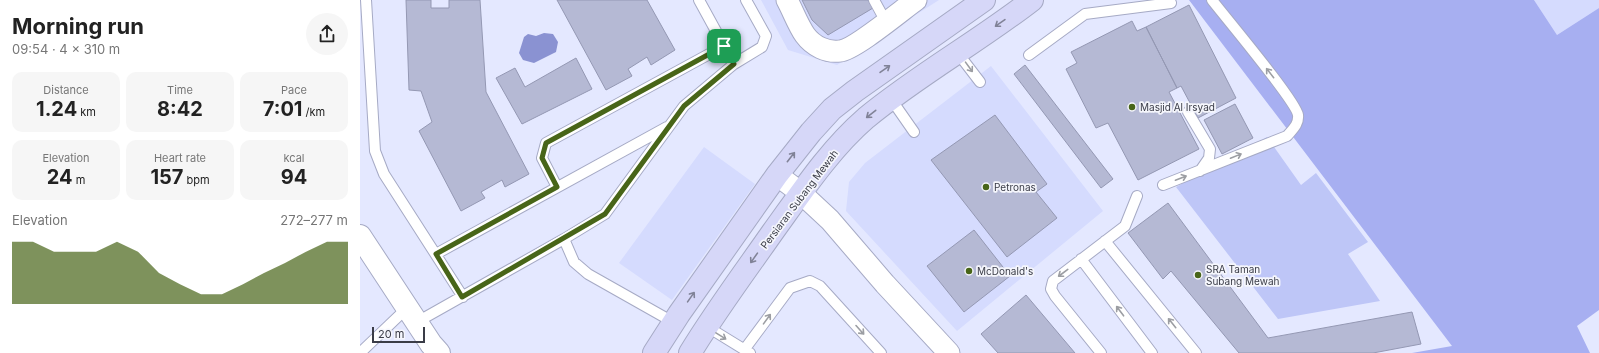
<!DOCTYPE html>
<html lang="en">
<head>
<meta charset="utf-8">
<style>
  body { margin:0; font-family:Inter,sans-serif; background:#f6f6f6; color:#222; height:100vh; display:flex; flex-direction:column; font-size:15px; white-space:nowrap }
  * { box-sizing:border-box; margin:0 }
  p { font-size:13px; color:#767676 }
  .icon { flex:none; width:22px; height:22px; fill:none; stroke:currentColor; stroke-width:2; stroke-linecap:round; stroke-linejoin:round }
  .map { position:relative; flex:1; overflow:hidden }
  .side { display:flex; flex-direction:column; background:#fff; width:360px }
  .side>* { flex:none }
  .scale { position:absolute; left:12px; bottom:10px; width:53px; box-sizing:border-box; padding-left:4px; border:2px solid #3a3c47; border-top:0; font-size:11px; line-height:14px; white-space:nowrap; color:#3a3c47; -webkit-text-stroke:3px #f5f6fc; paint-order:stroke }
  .pin { position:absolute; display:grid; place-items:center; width:34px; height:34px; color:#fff; margin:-17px; border-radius:8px; box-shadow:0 2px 6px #0006 }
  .round { display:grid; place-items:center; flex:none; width:42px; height:42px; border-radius:21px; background:#f6f6f6 }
  .overview { display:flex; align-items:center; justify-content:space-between; height:68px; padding:0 12px }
  h1 { font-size:22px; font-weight:700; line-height:30px }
  .stats { display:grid; grid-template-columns:repeat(3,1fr); gap:6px; height:68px; padding:4px 12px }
  .stats div { display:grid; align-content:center; border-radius:10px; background:#f6f6f6; text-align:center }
  .stats b { font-size:20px; font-weight:700 }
  .stats small { font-size:11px; font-weight:400 }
  .stats p { font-size:11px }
  .chart { height:112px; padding:8px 12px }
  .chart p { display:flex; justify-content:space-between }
  .chart svg { width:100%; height:72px; margin-top:4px; fill:#486518; opacity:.7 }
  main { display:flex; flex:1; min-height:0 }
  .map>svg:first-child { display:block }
  .built { fill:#d5dbfe }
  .green { fill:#bec6f7 }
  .forest { fill:#a7aff1 }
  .water { fill:#8a92d2 }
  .building { fill:#b5b9d4; stroke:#9498b3 }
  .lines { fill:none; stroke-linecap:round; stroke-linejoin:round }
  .service-casing { stroke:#a6aac5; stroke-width:12 }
  .minor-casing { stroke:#a6aac5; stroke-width:23 }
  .tertiary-casing { stroke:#a6aac5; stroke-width:24 }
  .secondary-casing { stroke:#a6aac5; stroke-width:24 }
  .service { stroke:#fff; stroke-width:10 }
  .minor { stroke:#fff; stroke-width:21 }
  .tertiary { stroke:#fff; stroke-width:22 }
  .secondary { stroke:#d6d7f8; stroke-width:22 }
  .oneway { stroke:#808297 }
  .oneway2 { stroke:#9c9ea3 }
  .route-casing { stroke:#fff; stroke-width:8 }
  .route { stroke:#486518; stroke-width:5 }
  .poi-dot { fill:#486518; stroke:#f5f6fc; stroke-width:1.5 }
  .labels { text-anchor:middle; stroke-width:3.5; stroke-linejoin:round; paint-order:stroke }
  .poi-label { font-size:10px; fill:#3a3c47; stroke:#f5f6fc; text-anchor:start }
  .street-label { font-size:10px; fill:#3a3c47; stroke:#f5f6fc }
</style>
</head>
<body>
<main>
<section class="side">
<div class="overview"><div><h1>Morning run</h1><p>09:54 · 4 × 310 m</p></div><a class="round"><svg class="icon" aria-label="share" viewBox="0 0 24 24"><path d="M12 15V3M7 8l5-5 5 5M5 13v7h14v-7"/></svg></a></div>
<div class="stats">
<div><p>Distance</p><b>1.24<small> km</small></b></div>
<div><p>Time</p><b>8:42</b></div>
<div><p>Pace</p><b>7:01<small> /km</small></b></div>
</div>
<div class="stats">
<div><p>Elevation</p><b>24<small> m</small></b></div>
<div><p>Heart rate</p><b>157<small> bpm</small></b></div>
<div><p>kcal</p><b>94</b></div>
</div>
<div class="chart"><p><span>Elevation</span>272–277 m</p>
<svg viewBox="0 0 160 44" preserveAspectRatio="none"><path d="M0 44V6L10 6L20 12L30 12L40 12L50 6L60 12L70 25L80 32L90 38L100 38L110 32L120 25L130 19L140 12L150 6L160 6V44z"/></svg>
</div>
</section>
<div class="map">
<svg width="1239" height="353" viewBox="0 0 1239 353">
  <rect width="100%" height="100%" fill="#e4e8ff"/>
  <path class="built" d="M401,0H579L477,65L428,50Z
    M1174,0H1239V8L1197,35Z
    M631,66L743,211L597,331L486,211L489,182L505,163Z
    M344,147L395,184L312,300L259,263Z"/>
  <path class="green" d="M907,137L941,185L956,173L1008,242L988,254L1020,301L918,319L816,187Z"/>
  <path class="forest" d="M829,0H1174L1197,35L1239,8V310L1217,326L1230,353H1052L1092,346Z"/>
  <path class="water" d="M184,33L193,34L198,42L196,52L174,63L163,60L159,53L164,37L168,34L176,36Z"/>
  <path class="building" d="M46,0H71V8H89V0H120L126,92L169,174L145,187L142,180L121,192L125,198L101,211L59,131L72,122L61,91L49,90Z
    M197,0H287L315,50L291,65L287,57L268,69L272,76L246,90Z
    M442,0H508L513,8L468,35L452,20Z
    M829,5L876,98L838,118L821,86L817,88L786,27Z
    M772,21L777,31L786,27L817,88L809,92L839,149L778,180L748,123L736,128L706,69L717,63L711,52Z
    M216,58L232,89L162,124L136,78L155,68L165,87Z
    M665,65L753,179L741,188L654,74Z
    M875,104L893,138L862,154L844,120Z
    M635,115L687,184L676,192L697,218L647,257L571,160Z
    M808,203L908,338L1052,312L1061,344L1013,353H879L811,271L803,279L768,233Z
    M614,230L650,276L604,312L567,266Z
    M666,295L715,353H638L621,334Z"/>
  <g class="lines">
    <g class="service-casing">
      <path id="service" d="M6,0L15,151L24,174L103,297
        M339,0L374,64
        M514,0L526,22
        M597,52L620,82
        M669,55L725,14L811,3
        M531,99L554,132
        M828,112L850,149L849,158L840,171
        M803,185L927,136C933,129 939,124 938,115C936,101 865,17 852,0
        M197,187L182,158L186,143L364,46
        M204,239L214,262L228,274L313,322
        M745,241L836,353
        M76,254L307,127
        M721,259L792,353
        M57,322L204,239L245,214L324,106L374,64L402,47L406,36L386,0
        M346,326L390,353
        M384,350L430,288L450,281L460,286L521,353
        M0,353L47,308
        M741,353L695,296L691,289L693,281L765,226L777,196"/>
    </g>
    <g class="minor-casing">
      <path id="minor" d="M427,0C433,11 438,25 445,35C453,46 467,53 480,51C494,50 542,10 556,0
        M417,175L441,193L470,220L525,284L589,353"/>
    </g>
    <g class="tertiary-casing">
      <path id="tertiary" d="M0,236L71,344L79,353"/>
    </g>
    <g class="secondary-casing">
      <path id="secondary" d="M294,353L319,314L417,175L451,132L472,109L495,91L624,0
        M330,353C355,312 384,273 412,233C441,193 469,150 506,118C558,75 618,42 672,0"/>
    </g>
    <use href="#service" class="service"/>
    <use href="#minor" class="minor"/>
    <use href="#tertiary" class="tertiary"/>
    <use href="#secondary" class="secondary"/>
  </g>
  <defs><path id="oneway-shaft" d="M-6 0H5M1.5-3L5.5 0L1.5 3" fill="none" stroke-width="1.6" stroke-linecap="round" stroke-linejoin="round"/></defs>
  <g class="oneway">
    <use href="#oneway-shaft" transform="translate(640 23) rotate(145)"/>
    <use href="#oneway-shaft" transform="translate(525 69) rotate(-35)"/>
    <use href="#oneway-shaft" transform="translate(511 114) rotate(142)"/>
    <use href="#oneway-shaft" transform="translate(431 157) rotate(-52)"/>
    <use href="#oneway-shaft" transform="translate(394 258) rotate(125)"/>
    <use href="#oneway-shaft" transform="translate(331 297) rotate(-55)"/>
  </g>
  <g class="oneway2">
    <use href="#oneway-shaft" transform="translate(609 67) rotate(54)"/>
    <use href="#oneway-shaft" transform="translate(910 73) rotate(-128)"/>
    <use href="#oneway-shaft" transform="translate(876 156) rotate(-22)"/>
    <use href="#oneway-shaft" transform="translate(821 178) rotate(-21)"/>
    <use href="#oneway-shaft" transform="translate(703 273) rotate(143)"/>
    <use href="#oneway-shaft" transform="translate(760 311) rotate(-127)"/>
    <use href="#oneway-shaft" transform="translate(407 319) rotate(-54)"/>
    <use href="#oneway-shaft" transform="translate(812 323) rotate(-129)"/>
    <use href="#oneway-shaft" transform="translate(500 330) rotate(48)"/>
    <use href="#oneway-shaft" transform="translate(361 336) rotate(32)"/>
  </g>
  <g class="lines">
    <g class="route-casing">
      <path id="route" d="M364,46L374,64L324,106L245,214L102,297L76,254L197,187L182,158L186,143Z"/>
    </g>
    <use href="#route" class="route"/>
  </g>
  <g class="poi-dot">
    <circle cx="772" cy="107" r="4"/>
    <circle cx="626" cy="187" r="4"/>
    <circle cx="609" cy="271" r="4"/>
    <circle cx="838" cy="275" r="4"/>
  </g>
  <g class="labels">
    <g class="poi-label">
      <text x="780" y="111">Masjid Al Irsyad</text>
      <text x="634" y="191">Petronas</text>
      <text x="846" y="273">SRA Taman<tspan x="846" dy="12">Subang Mewah</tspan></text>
      <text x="617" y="275">McDonald's</text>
    </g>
    <g class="street-label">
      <text transform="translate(439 199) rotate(-53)" y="4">Persiaran Subang Mewah</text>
    </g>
  </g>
</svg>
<div class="scale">20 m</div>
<div class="pin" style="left:364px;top:46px;background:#1e9e55"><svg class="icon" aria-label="arrive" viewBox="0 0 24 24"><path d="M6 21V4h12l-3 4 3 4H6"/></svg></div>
</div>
</main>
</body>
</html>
